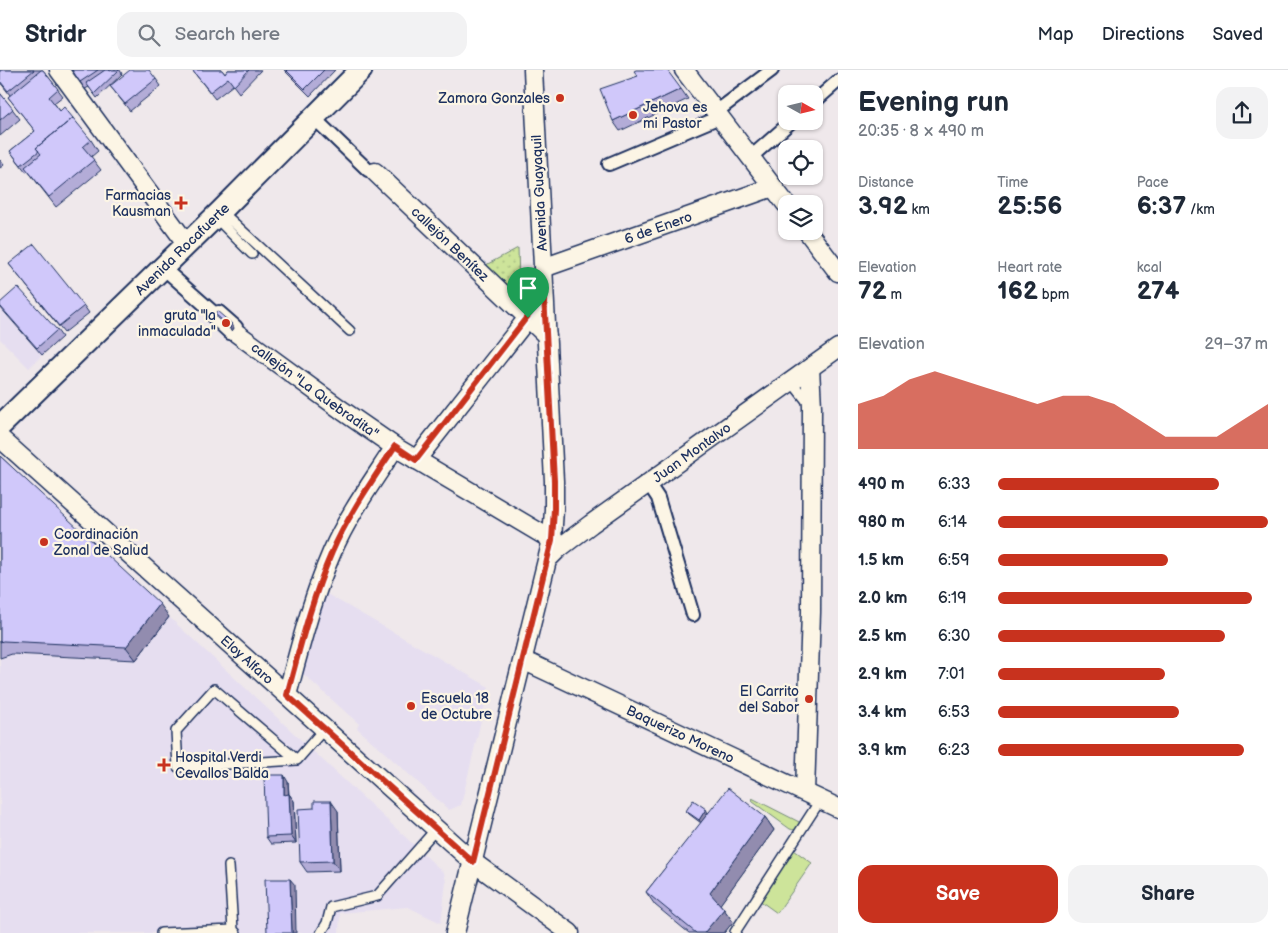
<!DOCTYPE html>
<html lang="en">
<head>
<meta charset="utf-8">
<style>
  body { margin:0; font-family:"Balsamiq Sans",sans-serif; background:#f2f2f3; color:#1f2937; height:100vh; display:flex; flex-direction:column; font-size:19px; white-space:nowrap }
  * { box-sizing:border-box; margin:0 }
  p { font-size:16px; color:#747a83 }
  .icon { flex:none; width:28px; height:28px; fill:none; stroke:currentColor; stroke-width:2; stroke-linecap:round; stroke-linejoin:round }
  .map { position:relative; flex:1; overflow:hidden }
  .details { display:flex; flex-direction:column; background:#fff; width:450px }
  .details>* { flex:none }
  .needle { width:32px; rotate:98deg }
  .tools { position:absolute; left:778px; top:15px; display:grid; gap:10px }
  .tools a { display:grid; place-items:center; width:45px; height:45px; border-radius:10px; background:#fff; box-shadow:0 1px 4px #0004; font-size:25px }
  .pin { position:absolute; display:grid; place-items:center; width:42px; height:42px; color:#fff; margin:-51px -21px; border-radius:50% 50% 50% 0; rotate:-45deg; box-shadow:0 0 5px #0007 }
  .pin .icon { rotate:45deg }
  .round { display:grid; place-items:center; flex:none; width:52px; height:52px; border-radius:15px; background:#f2f2f3 }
  .overview { display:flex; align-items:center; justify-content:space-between; height:85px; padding:0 20px }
  h1 { font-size:28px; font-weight:700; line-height:38px }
  .figures { display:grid; grid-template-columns:repeat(3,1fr); gap:8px; height:85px; padding:5px 20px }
  .figures div { display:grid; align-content:center }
  .figures b { font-size:25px; font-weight:700 }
  .figures small { font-size:14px; font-weight:400 }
  .figures p { font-size:14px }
  .chart { height:140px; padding:10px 20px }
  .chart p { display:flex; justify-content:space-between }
  .chart svg { width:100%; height:90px; margin-top:5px; fill:#c8321e; opacity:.7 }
  .cta { display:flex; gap:10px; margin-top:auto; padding:10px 20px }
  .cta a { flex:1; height:58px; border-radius:15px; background:#c8321e; color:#fff; font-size:20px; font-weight:700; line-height:58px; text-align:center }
  .cta a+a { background:#f2f2f3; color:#1f2937 }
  ul { padding:0 20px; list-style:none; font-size:16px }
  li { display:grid; grid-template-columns:80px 60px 1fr; align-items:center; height:38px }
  li i { height:12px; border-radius:6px; background:#c8321e }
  header { display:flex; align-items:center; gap:30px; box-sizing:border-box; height:70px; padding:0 25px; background:#fff; border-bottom:1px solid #e0e1e3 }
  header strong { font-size:24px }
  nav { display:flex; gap:28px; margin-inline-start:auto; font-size:18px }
  .search { width:350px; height:45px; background:#f2f2f3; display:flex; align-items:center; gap:12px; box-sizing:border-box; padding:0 18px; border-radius:15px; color:#747a83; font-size:19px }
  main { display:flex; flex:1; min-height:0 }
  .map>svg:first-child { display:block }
  .built { fill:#e6def0 }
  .grass { fill:#cde49a; stroke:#748a7c }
  .garden { fill:url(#garden-dots); stroke:#748a7c }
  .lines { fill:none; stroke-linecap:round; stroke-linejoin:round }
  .service-casing { stroke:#1b2f5e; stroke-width:12 }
  .pedestrian-casing { stroke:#1b2f5e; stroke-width:16 }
  .minor-casing { stroke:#1b2f5e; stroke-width:21 }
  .tertiary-casing { stroke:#1b2f5e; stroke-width:25 }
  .service { stroke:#fcf5e5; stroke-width:9 }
  .pedestrian { stroke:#fcf5e5; stroke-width:12 }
  .minor { stroke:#fcf5e5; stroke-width:18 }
  .tertiary { stroke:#fcf5e5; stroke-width:21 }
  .wall { fill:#b3acd7; stroke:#1b2f5e }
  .shaded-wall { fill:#928caf; stroke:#1b2f5e }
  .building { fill:#d0c8fa; stroke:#1b2f5e }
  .route-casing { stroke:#fff; stroke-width:10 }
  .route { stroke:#c8321e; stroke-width:6 }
  .poi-dot { fill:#c8321e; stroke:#fcf5e5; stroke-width:2 }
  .labels { text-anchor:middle; stroke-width:4.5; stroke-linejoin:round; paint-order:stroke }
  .poi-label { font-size:14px; fill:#1b2f5e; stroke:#fcf5e5; text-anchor:end }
  .street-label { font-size:14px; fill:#1b2f5e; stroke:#fcf5e5 }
</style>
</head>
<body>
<header>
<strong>Stridr</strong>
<div class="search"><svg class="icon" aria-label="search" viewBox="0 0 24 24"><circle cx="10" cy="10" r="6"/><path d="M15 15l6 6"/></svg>Search here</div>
<nav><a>Map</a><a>Directions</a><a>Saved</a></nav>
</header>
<main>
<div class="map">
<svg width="838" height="863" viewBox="0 0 838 863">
  <defs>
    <pattern id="garden-dots" width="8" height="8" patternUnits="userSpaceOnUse" patternTransform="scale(1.25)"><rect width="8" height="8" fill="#cde49a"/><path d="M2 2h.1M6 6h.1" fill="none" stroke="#afc487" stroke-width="1.8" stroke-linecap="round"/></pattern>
  </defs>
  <rect width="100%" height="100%" fill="#efe8eb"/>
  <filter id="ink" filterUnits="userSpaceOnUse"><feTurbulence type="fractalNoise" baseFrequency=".02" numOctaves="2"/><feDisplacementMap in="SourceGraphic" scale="10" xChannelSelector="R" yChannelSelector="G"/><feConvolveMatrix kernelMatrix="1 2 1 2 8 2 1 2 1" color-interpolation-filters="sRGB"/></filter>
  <g filter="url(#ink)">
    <path class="built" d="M0,238L42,285L29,298L0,269Z
      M325,523L489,617L461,735L449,740L357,658L359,654L302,603Z
      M169,547L444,803L446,812L441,853L408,837L340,843L339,863H0V588L12,584L136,590Z"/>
    <path class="grass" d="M752,728L803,754C799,759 797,761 790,759L753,732Z
      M787,775L812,793L777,843L752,825Z"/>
    <path class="garden" d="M518,178L519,212L517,216L510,218L506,216L484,196Z"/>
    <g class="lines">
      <g class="service-casing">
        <path id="service" d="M221,141L350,261
          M215,147L252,184
          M791,311L810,335
          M297,690L178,697L176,661L214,619L297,690L324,659
          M229,796L233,860L236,863
          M735,862L821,729
          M161,863L233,860
          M321,863L327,853L331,837L377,826L436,759"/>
      </g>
      <g class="pedestrian-casing">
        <path id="pedestrian" d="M814,32L838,11
          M716,42L772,0
          M314,48L368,100L375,102
          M751,87L792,51
          M609,94L720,47
          M162,197L214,243L219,242L236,257L235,262L230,263L214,248V243
          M648,413L658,428L693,545"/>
      </g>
      <g class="minor-casing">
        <g id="minor">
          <path d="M59,0L186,173"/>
          <path d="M684,0L786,134"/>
          <path id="s1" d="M375,102L547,266"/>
          <path d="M807,161L838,202"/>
          <path id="s2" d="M543,198L773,117"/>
          <path id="s3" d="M235,262L343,341L395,377L552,470"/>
          <path id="s4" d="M0,368L473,792L570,863"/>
          <path d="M416,390L534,240"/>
          <path id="s5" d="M548,489L558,479L591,454L838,278"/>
          <path id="s6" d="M523,590L838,738"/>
          <path d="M287,625C300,577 312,528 332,482C348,445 373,411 395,377"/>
          <path d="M805,722L811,542L812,337L810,298"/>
          <path d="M455,863L552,470L554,439V411L533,0"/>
        </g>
      </g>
      <g class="tertiary-casing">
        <g id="tertiary">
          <path id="s7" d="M0,356L221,141L361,0"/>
        </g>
      </g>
      <use href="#service" class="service"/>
      <use href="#pedestrian" class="pedestrian"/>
      <use href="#minor" class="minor"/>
      <use href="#tertiary" class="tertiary"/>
    </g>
    <path class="wall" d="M0,0H43L63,26L54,33L60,41L91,70L98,81L91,87L101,100L56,137L28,101L26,102L10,81L35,61L8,27L10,25L0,12Z
      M72,0H120L122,4L97,28L89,17L85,19Z
      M192,0H222L225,4L228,0H261L239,23L233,15L215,29Z
      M284,0H335L310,26Z
      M156,9L161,16L130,41L110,16Z
      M681,19L688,29L620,61L613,51Z
      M0,23L20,49L0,66Z
      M0,90L4,95L0,98Z
      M9,194L84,236L89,243L64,263Z
      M0,237L57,260L62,267L42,285Z
      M215,244L234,258L232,261L217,248Z
      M0,386L169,547L136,590L12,584L0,588Z
      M288,712L289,724L294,731L296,773L271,774L266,767Z
      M314,738L338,741L340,801L307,802L300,792Z
      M686,741L765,747L774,760L720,834L733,852L724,863H689L655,835L646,822L701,753L689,744Z"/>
    <path class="shaded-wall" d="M232,254L234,258L232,261L230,257Z
      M160,534L169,547L136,590L126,577Z
      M284,705L288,712L289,732L284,725Z
      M289,724L294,731L296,773L291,766Z
      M331,731L338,741L340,801L333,791Z
      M706,739L708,743L701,753L699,750Z
      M765,747L774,760L719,836L710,823Z
      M290,809L295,815L296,863H292Z
      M724,839L733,852L724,863H704Z"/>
    <path class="building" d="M0,0H34L8,21L0,11Z
      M41,0H43L58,19L49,27L60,41L64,37L73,48L36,78L39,81L21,95L10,81L35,61L8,27Z
      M72,0H98L80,12Z
      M105,0H109L110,1L112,0H119L94,24L86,13Z
      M130,0H149L156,9L125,34L110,16Z
      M192,0H222L225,4L228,0H249L234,16L228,8L210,22Z
      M286,0H324L305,19Z
      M636,0H667L681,19L613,51L600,19L638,6L634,1Z
      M0,23L13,39L0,50Z
      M73,48L91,70L83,77L94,90L49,127L25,97L41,84L36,78Z
      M34,174L84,236L59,256L9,194Z
      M18,217L57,260L37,278L0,236V233Z
      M217,241L232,254L230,257L215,244Z
      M0,386L160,534L126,577L3,571L0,572Z
      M264,705H284V725L289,724L291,766L266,767Z
      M728,718L765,747L710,823L724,839L704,863H696L646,822Z
      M693,730L706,739L699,750L686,741Z
      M314,731H331L333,791L300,792L298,739L314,738Z
      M265,809H290L292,863H267Z"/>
  </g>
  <g class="lines" filter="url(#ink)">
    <g class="route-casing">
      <path id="route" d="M544,225L554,411V439L552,470L473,792L287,625C300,577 312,528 332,482C348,445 373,410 395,376L416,390Z"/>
    </g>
    <use href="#route" class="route"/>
  </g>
  <g class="poi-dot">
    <circle cx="560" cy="28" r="5"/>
    <circle cx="633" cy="45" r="5"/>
    <path d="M178.5 125.5h5v5h5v5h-5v5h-5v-5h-5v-5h5z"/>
    <circle cx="226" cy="253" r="5"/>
    <circle cx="44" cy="472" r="5"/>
    <circle cx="809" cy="629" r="5"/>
    <circle cx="411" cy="636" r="5"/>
    <path d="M161.5 687.5h5v5h5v5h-5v5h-5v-5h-5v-5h5z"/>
  </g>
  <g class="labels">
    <g class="poi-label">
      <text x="550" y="33">Zamora Gonzales</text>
      <text x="643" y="42" text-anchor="start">Jehova es<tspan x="643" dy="16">mi Pastor</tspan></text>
      <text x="171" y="130">Farmacias<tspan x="171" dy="16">Kausman</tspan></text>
      <text x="216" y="250">gruta "la<tspan x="216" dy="16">inmaculada"</tspan></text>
      <text x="54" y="469" text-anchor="start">Coordinación<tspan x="54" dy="16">Zonal de Salud</tspan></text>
      <text x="799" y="626">El Carrito<tspan x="799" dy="16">del Sabor</tspan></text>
      <text x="421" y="633" text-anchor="start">Escuela 18<tspan x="421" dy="16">de Octubre</tspan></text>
      <text x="175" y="692" text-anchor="start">Hospital Verdi<tspan x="175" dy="16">Cevallos Balda</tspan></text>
    </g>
    <g class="street-label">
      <text transform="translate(539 123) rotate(-93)" y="5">Avenida Guayaquil</text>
      <text dy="5" stroke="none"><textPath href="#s2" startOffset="122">6 de Enero</textPath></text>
      <text dy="5" stroke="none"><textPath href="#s1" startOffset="104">callejón Benítez</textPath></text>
      <text dy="5" stroke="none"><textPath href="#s7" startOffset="254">Avenida Rocafuerte</textPath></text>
      <text dy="5" stroke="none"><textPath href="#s3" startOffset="99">callejón "La Quebradita"</textPath></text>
      <text dy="5" stroke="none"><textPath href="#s5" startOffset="179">Juan Montalvo</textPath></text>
      <text dy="5" stroke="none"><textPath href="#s4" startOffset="332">Eloy Alfaro</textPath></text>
      <text dy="5" stroke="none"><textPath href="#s6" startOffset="174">Baquerizo Moreno</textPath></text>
    </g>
  </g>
</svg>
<div class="tools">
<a><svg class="needle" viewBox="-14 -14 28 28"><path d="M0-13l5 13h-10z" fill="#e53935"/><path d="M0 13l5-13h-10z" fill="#747a83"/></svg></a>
<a><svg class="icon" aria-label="locate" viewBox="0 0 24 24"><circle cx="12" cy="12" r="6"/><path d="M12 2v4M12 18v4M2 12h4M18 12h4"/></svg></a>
<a><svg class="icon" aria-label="layers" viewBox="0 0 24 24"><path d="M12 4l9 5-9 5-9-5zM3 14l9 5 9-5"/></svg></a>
</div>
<div class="pin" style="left:528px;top:248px;background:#1e9e55"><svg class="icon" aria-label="arrive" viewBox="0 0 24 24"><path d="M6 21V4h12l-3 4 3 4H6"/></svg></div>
</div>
<section class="details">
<div class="overview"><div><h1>Evening run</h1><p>20:35 · 8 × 490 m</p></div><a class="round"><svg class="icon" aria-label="share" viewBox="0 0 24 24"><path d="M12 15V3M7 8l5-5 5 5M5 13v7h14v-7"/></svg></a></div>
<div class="figures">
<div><p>Distance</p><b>3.92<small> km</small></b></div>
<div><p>Time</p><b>25:56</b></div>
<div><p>Pace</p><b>6:37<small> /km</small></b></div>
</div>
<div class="figures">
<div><p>Elevation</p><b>72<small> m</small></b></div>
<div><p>Heart rate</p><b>162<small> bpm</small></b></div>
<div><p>kcal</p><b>274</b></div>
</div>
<div class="chart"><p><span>Elevation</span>29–37 m</p>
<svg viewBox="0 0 160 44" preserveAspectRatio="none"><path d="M0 44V22L10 18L20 10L30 6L40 10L50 14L60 18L70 22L80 18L90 18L100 22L110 30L120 38L130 38L140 38L150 30L160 22V44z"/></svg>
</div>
<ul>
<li><b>490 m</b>6:33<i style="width:82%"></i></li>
<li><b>980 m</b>6:14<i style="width:100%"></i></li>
<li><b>1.5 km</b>6:59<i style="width:63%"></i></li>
<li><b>2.0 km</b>6:19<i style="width:94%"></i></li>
<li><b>2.5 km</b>6:30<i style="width:84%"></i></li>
<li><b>2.9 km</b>7:01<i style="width:62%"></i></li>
<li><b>3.4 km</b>6:53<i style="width:67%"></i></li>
<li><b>3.9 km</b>6:23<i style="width:91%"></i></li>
</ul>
<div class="cta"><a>Save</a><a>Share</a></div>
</section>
</main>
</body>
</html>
